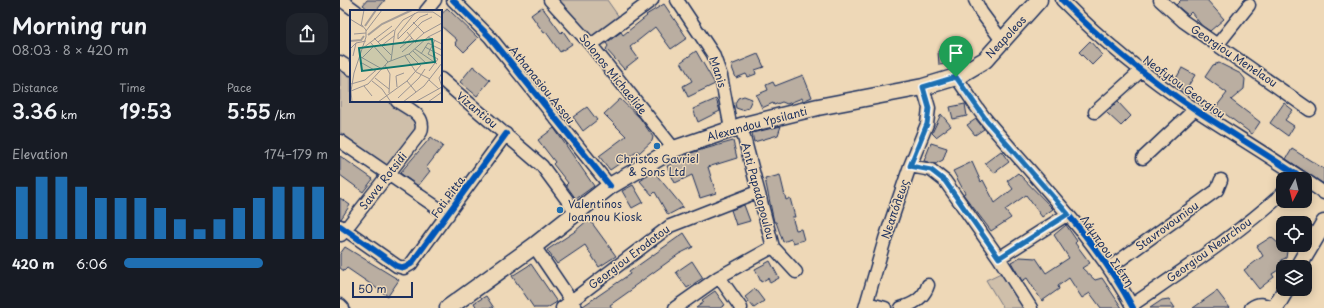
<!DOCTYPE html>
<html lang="en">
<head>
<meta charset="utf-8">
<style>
  body { margin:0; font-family:"Playpen Sans",sans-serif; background:#20242c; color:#f1f3f6; height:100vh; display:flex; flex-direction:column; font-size:15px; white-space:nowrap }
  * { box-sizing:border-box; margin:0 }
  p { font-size:13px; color:#9ea1a6 }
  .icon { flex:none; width:22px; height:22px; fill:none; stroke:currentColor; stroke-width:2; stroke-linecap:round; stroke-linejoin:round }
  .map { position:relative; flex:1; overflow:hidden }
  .side { display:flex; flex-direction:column; background:#171b24; width:340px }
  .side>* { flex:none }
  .needle { width:26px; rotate:187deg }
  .controls { position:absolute; left:936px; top:172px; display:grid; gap:8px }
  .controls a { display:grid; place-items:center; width:36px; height:36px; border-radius:8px; background:#171b24; box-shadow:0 2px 10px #0003; font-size:20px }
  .scale { position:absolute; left:12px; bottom:10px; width:61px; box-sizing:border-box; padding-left:4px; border:2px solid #1b2f5e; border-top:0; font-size:11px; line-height:14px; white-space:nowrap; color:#1b2f5e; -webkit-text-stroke:3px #eed8b7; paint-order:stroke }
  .pin { position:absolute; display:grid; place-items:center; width:34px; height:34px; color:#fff; margin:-41px -17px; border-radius:50% 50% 50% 0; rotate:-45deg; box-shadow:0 0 4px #0007 }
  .pin .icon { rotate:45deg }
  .round { display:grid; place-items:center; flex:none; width:42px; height:42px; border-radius:12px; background:#20242c }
  .overview { display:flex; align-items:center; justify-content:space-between; height:68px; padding:0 12px }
  h1 { font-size:22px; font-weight:600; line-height:30px }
  .figures { display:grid; grid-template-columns:repeat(3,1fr); gap:6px; height:68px; padding:4px 12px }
  .figures div { display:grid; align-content:center }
  .figures b { font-size:20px; font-weight:600 }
  .figures small { font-size:11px; font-weight:400 }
  .figures p { font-size:11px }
  .chart { height:112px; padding:8px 12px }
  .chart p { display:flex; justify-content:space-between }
  .chart svg { width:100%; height:72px; margin-top:4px; stroke:#1f6fb2; stroke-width:6 }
  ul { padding:0 12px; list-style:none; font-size:13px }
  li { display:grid; grid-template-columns:64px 48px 1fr; align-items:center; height:30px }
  li i { height:10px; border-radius:5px; background:#1f6fb2 }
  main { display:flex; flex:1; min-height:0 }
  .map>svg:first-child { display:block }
  .green { fill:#cfbfaa; stroke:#757784 }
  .building { fill:#baaea1; stroke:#1b2f5e }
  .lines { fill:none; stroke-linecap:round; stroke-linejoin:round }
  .minor-casing { stroke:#1b2f5e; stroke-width:15 }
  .major-casing { stroke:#1b2f5e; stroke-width:19 }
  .minor { stroke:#eed8b7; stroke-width:12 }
  .major { stroke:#eed8b7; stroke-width:16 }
  .cycleway-casing { stroke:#eed8b7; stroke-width:8 }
  .cycleway { stroke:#0057b8; stroke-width:6 }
  .route-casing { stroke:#fff; stroke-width:8 }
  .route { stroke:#1f6fb2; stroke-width:5 }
  .poi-dot { fill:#1f6fb2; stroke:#eed8b7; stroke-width:1.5 }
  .labels { text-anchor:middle; stroke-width:3; stroke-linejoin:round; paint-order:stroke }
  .street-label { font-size:11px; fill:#1b2f5e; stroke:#eed8b7 }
  .poi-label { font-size:11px; fill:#1b2f5e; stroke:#eed8b7 }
  .inset-river { fill:none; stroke:#a69e98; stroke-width:2 }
  .inset-road { fill:none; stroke:#9a9493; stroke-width:1 }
  .view { fill:#0f766e; fill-opacity:0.15; stroke:#0f766e; stroke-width:2 }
  .inset-edge { fill:none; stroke:#1b2f5e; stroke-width:2 }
</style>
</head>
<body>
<main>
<section class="side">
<div class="overview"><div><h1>Morning run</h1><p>08:03 · 8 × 420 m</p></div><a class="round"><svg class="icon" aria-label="share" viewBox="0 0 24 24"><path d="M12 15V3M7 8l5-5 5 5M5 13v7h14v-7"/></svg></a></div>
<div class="figures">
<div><p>Distance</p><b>3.36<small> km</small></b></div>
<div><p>Time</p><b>19:53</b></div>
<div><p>Pace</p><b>5:55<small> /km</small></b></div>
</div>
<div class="chart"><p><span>Elevation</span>174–179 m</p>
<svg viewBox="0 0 160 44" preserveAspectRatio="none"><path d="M5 44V12M15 44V6M25 44V6M35 44V12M45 44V19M55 44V19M65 44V19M75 44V25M85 44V32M95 44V38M105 44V32M115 44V25M125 44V19M135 44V12M145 44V12M155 44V12"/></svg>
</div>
<ul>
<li><b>420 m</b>6:06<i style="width:68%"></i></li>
</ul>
</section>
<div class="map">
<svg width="984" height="308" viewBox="0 0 984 308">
  <rect width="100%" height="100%" fill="#eed8b7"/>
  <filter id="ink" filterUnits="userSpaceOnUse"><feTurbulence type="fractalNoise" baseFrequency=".025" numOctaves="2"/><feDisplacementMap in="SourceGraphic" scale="8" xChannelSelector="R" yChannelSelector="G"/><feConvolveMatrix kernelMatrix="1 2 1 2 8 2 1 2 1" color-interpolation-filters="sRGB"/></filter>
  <g filter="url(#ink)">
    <path class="green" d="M218,0H267L279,17L251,38Z
      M0,68L11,76V101H48L80,122L47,166L0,132Z
      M663,272L684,306L680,308H663L646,280Z"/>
    <path class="building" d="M27,0H45L36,11H30L23,5Z
      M841,0H867L884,19L870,31L862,26L851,12L848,15L836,5Z
      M324,4L347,38L331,49L315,27L290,47L298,58L284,69L266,49L268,46L266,43L281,32L283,35L307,16L306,15Z
      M202,7L221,33L223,31L232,44L220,52L206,32L204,33L191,15Z
      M107,8L138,38L124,52L115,43L117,40L101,26V15Z
      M750,41L762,55L752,65L739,52Z
      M614,49L616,63L599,65L598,51Z
      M356,51L375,84L348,97L343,86L352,81L341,62Z
      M418,54L424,67L415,70L416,74L408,77L406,74L396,78L391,65Z
      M879,63L901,74L905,79L904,89L891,100L920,122L912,134L876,107L887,93L865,77L873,65Z
      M133,66L150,80L137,96L120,82Z
      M842,68L855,75L845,91L833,84Z
      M463,75L472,97L463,101L462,98L447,104L442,102L434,105L433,103L422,108L416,95L428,90L426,85L433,82L435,86Z
      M404,96L412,99L408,108L402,110L396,108L395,103L398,98Z
      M280,99L300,118L313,137L312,141L299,153L298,151L270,170L259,156L286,136L264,114Z
      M376,99L380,111L358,122L353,109Z
      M778,102L791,116L781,126L767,113Z
      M944,103L953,110L945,120L954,126L948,136L930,123Z
      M625,104L627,116L613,119L610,107Z
      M247,107L257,120L243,131L233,117Z
      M601,114L611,126L596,137L592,133Z
      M636,119L644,129L635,135L627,125Z
      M441,126L438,135L414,142L412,133Z
      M214,128L254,186L236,199L226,185L228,183L213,164L215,162L198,140Z
      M91,137L103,146L86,168L90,171L78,186L60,173Z
      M393,141L397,158L368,167L376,193L360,198L352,175L335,183L327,166L348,156L347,154Z
      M591,143L607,148L603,160L595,164L584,161Z
      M952,149L984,169V184L946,159Z
      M661,151L669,162L654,173L645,163Z
      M0,156L33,179L23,192L0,175Z
      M632,162L641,182L643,180L655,203L673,189L667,181L678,173L713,209L702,217L686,195L665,210L671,218L651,231L623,194L625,193L613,171Z
      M314,172L343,207L328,215L315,192L312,195L300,181Z
      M440,175L446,200L450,198L455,217H452L456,230L461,229L464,240L453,243L451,239L443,242L436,222H434L425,179Z
      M293,185L303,202L292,208L282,191Z
      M0,198L10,205L1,219H0Z
      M404,205L410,221L396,225L391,210Z
      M249,219L276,256L259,267L245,245L217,264L207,250L234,232Z
      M726,225L737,241L735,243L750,263L742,268L755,280L762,278L782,308H761L750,293L742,298L729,278L718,286L719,289L702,301L687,278L682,281L671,262L680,257L696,258L706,273L729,258L714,235Z
      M344,233L353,247L339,254L293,287L294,288L270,305L272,308H243V306L290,274L289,272Z
      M931,237L947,251L946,258L941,260L943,263L938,266L940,269L932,274L934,277L919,289L904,270L923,256L917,246Z
      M5,247L59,280L48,296L7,268L4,271L0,268V254Z
      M352,261L363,278L347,288L336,272Z
      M430,261L439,278L430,283L428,278L421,282L415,269Z
      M191,264L217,302L207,308H194L172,276Z
      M415,289L424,301L414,308L405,297Z
      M375,291L385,305L380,308H356L364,302L362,300Z
      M877,291L890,308H853Z
      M146,296L154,308H137L134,303Z
      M829,299L835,308H810L822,300Z"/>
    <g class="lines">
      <g class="minor-casing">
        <path id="minor" d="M1,0L16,11
          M113,0L150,37L270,186
          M210,0L251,45L334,149
          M337,0L373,54L381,76L391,129
          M635,0L641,12L663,42
          M722,0C762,41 808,78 856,110C891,133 928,155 963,179
          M820,0L843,21L970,110
          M86,11L95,0
          M878,44L909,5
          M251,45L312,0
          M0,62L11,69
          M616,77C627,92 636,108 648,122C698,182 756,238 793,308
          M101,79L202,166L236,212
          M755,112L802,70
          M401,126L433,247L456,272
          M0,141L108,215
          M803,158L855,109
          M570,166L591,170L605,181L659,258L691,308
          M965,180L984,193
          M0,226L57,266L64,268L71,264L166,134
          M1,235L81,132C86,115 70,110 57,101
          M194,246L236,308
          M659,258L728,214
          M769,268L877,190L881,180
          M379,277L401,308
          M527,303L545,308
          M0,305L3,308
          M792,305C843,270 897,235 943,193
          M222,308L330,226L417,192
          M335,308L379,277L433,247
          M525,308L545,239L570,166L587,124L589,108L583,87
          M561,308C574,304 584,298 588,285
          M911,308C919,302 924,304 933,308"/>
      </g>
      <g class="major-casing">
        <path id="major" d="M958,267L984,223
          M108,308L194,246L270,186L334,149L401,126L478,107L583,87L616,77L645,60L699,0
          M935,308L946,289"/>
      </g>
      <use href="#minor" class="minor"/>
      <use href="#major" class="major"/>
      <g class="cycleway-casing">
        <path id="cycleway" d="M113,0L150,37L270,186
          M722,0C762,41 808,78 856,110C891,133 928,155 963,179
          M616,77C627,92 636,108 648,122C698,182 756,238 793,308
          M0,226L57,266L64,268L71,264L166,134"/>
      </g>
      <use href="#cycleway" class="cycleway"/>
    </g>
  </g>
  <g class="lines" filter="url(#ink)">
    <g class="route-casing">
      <path id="route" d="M616,77L647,121L728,214L659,258L605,181L591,170L570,166L587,124L589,108L583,87Z"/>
    </g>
    <use href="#route" class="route"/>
  </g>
  <g class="poi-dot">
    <circle cx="317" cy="146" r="4"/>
    <circle cx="220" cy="210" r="4"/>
  </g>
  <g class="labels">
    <g class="street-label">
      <text transform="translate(666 37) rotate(-47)" y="4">Neapoleos</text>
      <text transform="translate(894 56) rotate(34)" y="4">Georgiou Menelaou</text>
      <text transform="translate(378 72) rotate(72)" y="4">Manis</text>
      <text transform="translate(273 74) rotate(51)" y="4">Solonos Michaelide</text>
      <text transform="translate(202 85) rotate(51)" y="4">Athanasiou Assou</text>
      <text transform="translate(844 87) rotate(36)" y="4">Neofytou Georgiou</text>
      <text transform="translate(137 110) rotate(40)" y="4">Vizantiou</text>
      <text transform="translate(417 124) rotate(-15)" y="4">Alexandou Ypsilanti</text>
      <text transform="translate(43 181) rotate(-52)" y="4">Savva Rotsidi</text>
      <text transform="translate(418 191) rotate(75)" y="4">Anti Papadopoulou</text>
      <text transform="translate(108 197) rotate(-54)" y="4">Foti Pitta</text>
      <text transform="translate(555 209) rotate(-71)" y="4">Νεαπόλεως</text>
      <text transform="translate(827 226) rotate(-36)" y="4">Stavrovouniou</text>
      <text transform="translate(869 250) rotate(-36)" y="4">Georgiou Nearchou</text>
      <text transform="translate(767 251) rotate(55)" y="4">Λάμπρου Σιέπη</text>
      <text transform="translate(289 257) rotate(-37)" y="4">Georgiou Erodotou</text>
    </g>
    <g class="poi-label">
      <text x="317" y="163">Christos Gavriel<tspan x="317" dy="13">&amp; Sons Ltd</tspan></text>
      <text x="228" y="208" text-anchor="start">Valentinos<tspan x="228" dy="13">Ioannou Kiosk</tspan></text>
    </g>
  </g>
  <g transform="translate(10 10)">
    <rect width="92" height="92" fill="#eed8b7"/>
    <path class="inset-river" d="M15,16L26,0M18,25L32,14L62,0M0,31L11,30L14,26"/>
    <path class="inset-road" d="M0,9L13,17M63,12L74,23M11,16L14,0M16,21L32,0M57,22L66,33M4,24L16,23M78,27L92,34M24,28L41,45M48,29L70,7L78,4M48,29V24L65,3M20,32L38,52M28,32L44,20M52,33L72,12L82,7M31,36L44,26M75,37L92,46M13,38L42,16M50,38L62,28M0,39L6,33L16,31M65,39L87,54M63,41L77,54M52,42L74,23L92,13M59,44L71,56M71,44L78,33L92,40M3,46L6,33M9,46L32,59M55,46L66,62L80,69M12,48L23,37M41,51L45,20L53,10L68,2H83L92,8M12,53L26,61M35,55L40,64L39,83M79,61L88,49L78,44L85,30M25,68L39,79M79,70L89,79M22,71L32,79L41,92M57,71L66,82M1,74L15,70L25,61M14,76L22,86M47,77L46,66L54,63M92,77L89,68L92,63M1,81L18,74L38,52L59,44L78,27L92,20M48,88L69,68L75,59M2,92L1,81L4,63L16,27V20L11,14M28,92L57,71L71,55M53,92L74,76L92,53M65,92L92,77M78,92L92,82"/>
    <path class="view" d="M82,29L85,52L12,61L9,38Z"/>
    <rect width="92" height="92" class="inset-edge"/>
  </g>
</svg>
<div class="controls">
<a><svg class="needle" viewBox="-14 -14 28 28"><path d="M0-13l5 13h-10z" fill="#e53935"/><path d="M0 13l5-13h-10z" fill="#9ea1a6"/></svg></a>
<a><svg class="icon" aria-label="locate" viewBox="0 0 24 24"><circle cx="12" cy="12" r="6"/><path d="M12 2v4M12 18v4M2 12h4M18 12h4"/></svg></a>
<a><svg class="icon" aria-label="layers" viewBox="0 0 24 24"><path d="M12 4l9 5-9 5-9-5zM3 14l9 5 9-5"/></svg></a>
</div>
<div class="scale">50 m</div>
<div class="pin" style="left:616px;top:77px;background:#1e9e55"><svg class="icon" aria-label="arrive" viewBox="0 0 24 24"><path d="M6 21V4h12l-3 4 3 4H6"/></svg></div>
</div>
</main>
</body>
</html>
